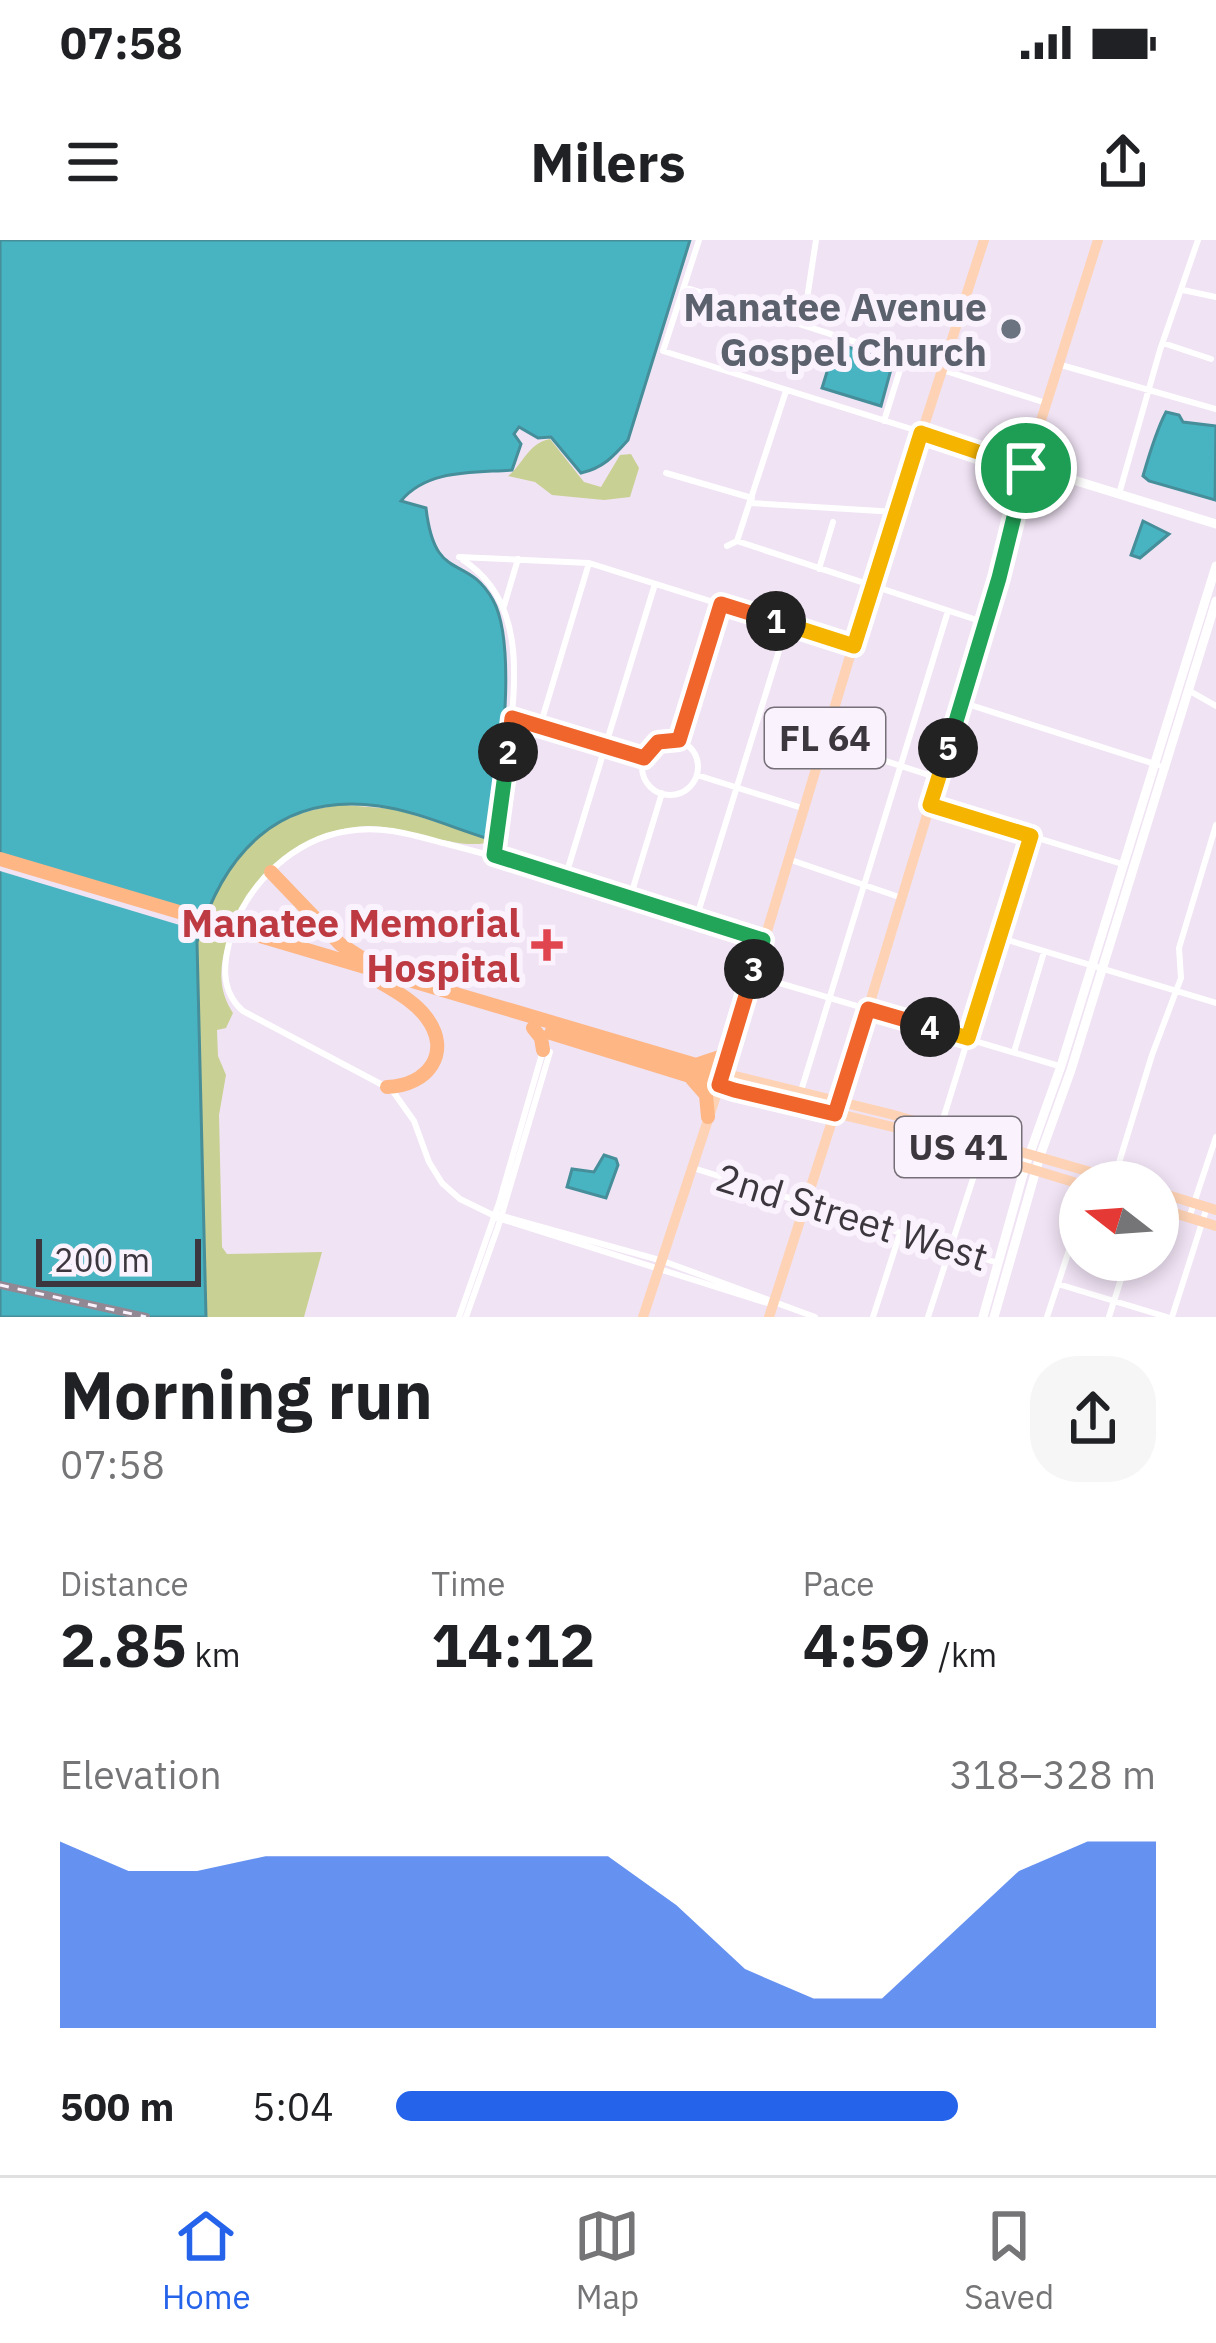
<!DOCTYPE html>
<html lang="en">
<head>
<meta charset="utf-8">
<style>
  body { margin:0; font-family:"IBM Plex Sans",sans-serif; background:#f6f6f6; color:#202124; height:100vh; display:flex; flex-direction:column; font-size:45px; white-space:nowrap }
  * { box-sizing:border-box; margin:0 }
  p { font-size:39px; color:#757577 }
  .icon { flex:none; width:66px; height:66px; fill:none; stroke:currentColor; stroke-width:2; stroke-linecap:round; stroke-linejoin:round }
  .map { position:relative; height:1077px; overflow:hidden }
  .details { display:flex; flex-direction:column; background:#fff; flex:1 }
  .details>* { flex:none }
  .needle { width:78px; rotate:287deg }
  .fabs { position:absolute; left:1059px; top:921px; display:grid; gap:24px }
  .fabs a { display:grid; place-items:center; width:120px; height:120px; border-radius:50%; background:#fff; box-shadow:0 6px 18px #0003; font-size:60px }
  .scale { position:absolute; left:36px; bottom:30px; width:165px; box-sizing:border-box; padding-left:12px; border:6px solid #3c373e; border-top:0; font-size:33px; line-height:42px; white-space:nowrap; color:#3c373e; -webkit-text-stroke:9px #faf2fd; paint-order:stroke }
  .pin { position:absolute; display:grid; place-items:center; width:102px; height:102px; color:#fff; margin:-51px; border:6px solid #fff; border-radius:50%; box-shadow:0 3px 12px #0007 }
  .km { position:absolute; width:60px; height:60px; margin:-30px; border-radius:50%; background:#222; color:#fff; font-size:33px; line-height:60px; text-align:center }
  .round { display:grid; place-items:center; flex:none; width:126px; height:126px; border-radius:48px; background:#f6f6f6 }
  .headline { display:flex; align-items:center; justify-content:space-between; height:204px; padding:0 60px }
  h1 { font-size:66px; font-weight:800; line-height:90px }
  .stats { display:grid; grid-template-columns:repeat(3,1fr); gap:18px; height:204px; padding:12px 60px }
  .stats div { display:grid; align-content:center }
  .stats b { font-size:60px; font-weight:800 }
  .stats small { font-size:33px; font-weight:400 }
  .stats p { font-size:33px }
  .chart { height:336px; padding:24px 60px }
  .chart p { display:flex; justify-content:space-between }
  .chart svg { width:100%; height:216px; margin-top:12px; fill:#2563eb; opacity:.7 }
  ul { padding:0 60px; list-style:none; font-size:39px }
  li { display:grid; grid-template-columns:192px 144px 1fr; align-items:center; height:90px }
  li i { height:30px; border-radius:15px; background:#2563eb }
  .status { display:flex; justify-content:space-between; align-items:center; height:84px; padding:0 60px; background:#fff; direction:ltr }
  .status svg { height:33px; fill:currentColor }
  header { display:flex; justify-content:space-between; align-items:center; height:156px; padding:0 60px; background:#fff; font-size:54px; font-weight:800 }
  .tab-bar { display:flex; justify-content:space-around; align-items:center; height:168px; border-top:3px solid #e0e0e0; background:#fff; font-size:33px; color:#757577 }
  .tab-bar a { display:grid; justify-items:center; gap:6px }
  .tab-bar .current { color:#2563eb }
  .map>svg:first-child { display:block }
  .green { fill:#c9d093 }
  .water { fill:#49b4c1; stroke:#458e9a; stroke-width:3 }
  .pier { fill:#f0e3f4 }
  .lines { fill:none; stroke-linecap:round; stroke-linejoin:round }
  .street { stroke:#fff; stroke-width:6 }
  .secondary { stroke:#fff; stroke-width:9 }
  .primary { stroke:#fed3b5; stroke-width:10 }
  .highway { stroke:#fdb684; stroke-width:14 }
  .rail-casing { stroke:#918894; stroke-width:8 }
  .rail { stroke:#faf2fd; stroke-width:3; stroke-dasharray:9; stroke-linecap:butt }
  .split-1-casing { stroke:#fff; stroke-width:24 }
  .split-2-casing { stroke:#fff; stroke-width:24 }
  .split-3-casing { stroke:#fff; stroke-width:24 }
  .split-4-casing { stroke:#fff; stroke-width:24 }
  .split-5-casing { stroke:#fff; stroke-width:24 }
  .split-6-casing { stroke:#fff; stroke-width:24 }
  .split-1 { stroke:#f5b400; stroke-width:15 }
  .split-2 { stroke:#f0652b; stroke-width:15 }
  .split-3 { stroke:#22a559; stroke-width:15 }
  .split-4 { stroke:#f0652b; stroke-width:15 }
  .split-5 { stroke:#f5b400; stroke-width:15 }
  .split-6 { stroke:#22a559; stroke-width:15 }
  .worship-dot { fill:#6b7280; stroke:#faf2fd; stroke-width:4.5 }
  .health-dot { fill:#e0444e; stroke:#faf2fd; stroke-width:4.5 }
  .labels { text-anchor:middle; stroke-width:12; stroke-linejoin:round; paint-order:stroke }
  .shield { fill:#faf2fd; stroke:#756f77; stroke-width:3 }
  .shield-label { font-size:36px; font-weight:bold; fill:#3c373e }
  .worship-label { font-size:39px; font-weight:bold; fill:#5b616d; stroke:#faf2fd; text-anchor:end }
  .health-label { font-size:39px; font-weight:bold; fill:#be3a42; stroke:#faf2fd; text-anchor:end }
  .street-label { font-size:39px; fill:#3c373e; stroke:#faf2fd }
</style>
</head>
<body>
<div class="status"><b>07:58</b><svg viewBox="0 0 49 12"><path d="M0 12V9h3v3zM5 12V6h3v6zM10 12V3h3v9zM15 12V0h3v12zM26 1h20v11H26zM47 4h2v5h-2z"/></svg></div>
<header><svg class="icon" aria-label="menu" viewBox="0 0 24 24"><path d="M4 6h16M4 12h16M4 18h16"/></svg>Milers<svg class="icon" aria-label="share" viewBox="0 0 24 24"><path d="M12 15V3M7 8l5-5 5 5M5 13v7h14v-7"/></svg></header>
<div class="map">
<svg width="1216" height="1077" viewBox="0 0 1216 1077">
  <rect width="100%" height="100%" fill="#f0e3f4"/>
  <path class="green" d="M550,199L584,242L601,247L620,215L631,214L639,228L630,257L604,260L552,255L535,242L508,236C522,226 528,203 550,199Z
    M343,565L395,569L493,600C468,615 401,584 366,586C298,590 244,638 227,702C219,728 218,750 233,773L226,788L217,790L218,816L226,835L219,875L222,1007L227,1014L322,1012L304,1077H206L197,702C220,626 258,573 343,565Z"/>
  <path class="water" d="M0,0H690L628,200C613,217 603,228 581,233L551,197L538,198L519,187L514,194L521,204L512,230C474,233 427,229 401,261L426,268C435,345 466,312 493,360C519,407 498,538 494,593L486,598C451,587 415,571 379,566C278,552 223,614 197,702L206,1077H0Z
    M836,103L893,122L881,166L822,148Z
    M1166,172L1179,175L1183,182L1216,186L1215,260L1149,241L1143,236C1149,215 1157,189 1166,172Z
    M1143,281L1169,294L1140,318L1131,315Z
    M604,915L616,919L618,925L606,958L567,947L572,929L594,932Z"/>
  <path class="pier" d="M0,615L210,678L206,693L0,631Z"/>
  <g class="lines">
    <path class="street" d="M699,0L663,111L921,192
      M684,47L1046,163
      M1183,50L1216,57
      M803,85L816,0
      M1163,103L1211,119
      M1061,125L1216,169
      M884,181L904,117
      M666,233L752,258
      M1119,254L1160,110L1198,0
      M750,263L896,272
      M737,301L786,151
      M727,306L737,301L986,383
      M459,317L589,323L853,406
      M463,320C531,364 514,452 507,521C504,552 503,585 494,615
      M819,329L833,282
      M504,366L518,319
      M1188,450L1216,466
      M961,462L1158,525
      M512,478L644,518
      M540,486L589,323
      M642 527a28 28 0 1 1 56 0a28 28 0 1 1-56 0Z
      M679,500L720,366
      M824,501L938,538
      M697,535L802,568
      M930,565L1122,624
      M791,620L902,658
      M565,638L655,344
      M630,658L662,553
      M696,679L787,385
      M1001,698L1216,763
      M762,700C658,667 553,631 447,604C413,595 383,585 348,591C294,599 246,644 231,696C223,723 220,751 243,771L392,850L414,881L429,922L442,943L460,959L501,979L770,1064
      M756,736L1059,826
      M1014,812L1044,712
      M801,851L948,371
      M940,889L1031,596
      M693,928L998,1023
      M1114,939L1152,815L1181,738L1179,708L1216,585
      M495,974L663,1021L815,1077
      M1189,978L1216,897
      M1058,1044L1167,1077
      M459,1077L499,963L542,814
      M466,1077L498,987L550,812
      M873,1077L900,993
      M928,1077L981,914
      M1047,1077L1080,977
      M1109,1077L1127,1020
      M1172,1077L1207,967"/>
    <path class="secondary" d="M921,193L1216,284
      M983,1077L1025,927L1061,826L1216,326
      M994,1077L1040,916L1071,830L1216,361"/>
    <path class="primary" d="M723,833L890,874L1125,942
      M719,845L897,888L1080,944
      M1158,952L1216,970
      M1158,968L1216,986
      M643,1077L733,804L853,406L984,0
      M769,1077L868,769L999,338L1026,228L1098,0"/>
    <path class="highway" d="M0,619L723,833
      M271,632L340,704L371,724
      M380,742C396,752 414,761 426,777C453,812 428,846 387,847
      M533,788L541,798L543,810
      M551,793L719,845
      M699,824L720,817L733,804
      M692,839L706,855L708,877"/>
    <g class="rail-casing">
      <path id="rail" d="M0,1045L146,1077"/>
    </g>
    <use href="#rail" class="rail"/>
  </g>
  <g class="lines">
    <g class="split-1-casing">
      <path id="split-1" d="M776,381L854,406L921,193L1026,228"/>
    </g>
    <g class="split-2-casing">
      <path id="split-2" d="M508,512L512,478L644,518L658,502L679,500L721,364L776,381"/>
    </g>
    <g class="split-3-casing">
      <path id="split-3" d="M508,512L494,615L763,700L754,729"/>
    </g>
    <g class="split-4-casing">
      <path id="split-4" d="M754,729L719,845L734,850L835,874L868,769L930,787"/>
    </g>
    <g class="split-5-casing">
      <path id="split-5" d="M930,787L968,798L1031,596L930,565L948,508"/>
    </g>
    <g class="split-6-casing">
      <path id="split-6" d="M948,508L999,338L1026,228"/>
    </g>
    <use href="#split-1" class="split-1"/>
    <use href="#split-2" class="split-2"/>
    <use href="#split-3" class="split-3"/>
    <use href="#split-4" class="split-4"/>
    <use href="#split-5" class="split-5"/>
    <use href="#split-6" class="split-6"/>
  </g>
  <circle class="worship-dot" cx="1011" cy="89" r="12"/>
  <path class="health-dot" d="M541 687h12v12h12v12h-12v12h-12v-12h-12v-12h12z"/>
  <g class="labels">
    <g class="shield">
      <rect x="765" y="468" width="120" height="60" rx="9"/>
      <rect x="895" y="877" width="126" height="60" rx="9"/>
    </g>
    <g class="shield-label">
      <text x="825" y="511">FL 64</text>
      <text x="958" y="920">US 41</text>
    </g>
    <g class="worship-label">
      <text x="987" y="81">Manatee Avenue<tspan x="987" dy="45">Gospel Church</tspan></text>
    </g>
    <g class="health-label">
      <text x="520" y="697">Manatee Memorial<tspan x="520" dy="45">Hospital</tspan></text>
    </g>
    <g class="street-label">
      <text transform="translate(852 977) rotate(17)" y="14">2nd Street West</text>
    </g>
  </g>
</svg>
<div class="fabs">
<a><svg class="needle" viewBox="-14 -14 28 28"><path d="M0-13l5 13h-10z" fill="#e53935"/><path d="M0 13l5-13h-10z" fill="#757577"/></svg></a>
</div>
<div class="scale">200 m</div>
<div class="pin" style="left:1026px;top:228px;background:#1e9e55"><svg class="icon" aria-label="arrive" viewBox="0 0 24 24"><path d="M6 21V4h12l-3 4 3 4H6"/></svg></div>
<b class="km" style="left:776px;top:381px">1</b>
<b class="km" style="left:508px;top:512px">2</b>
<b class="km" style="left:754px;top:729px">3</b>
<b class="km" style="left:930px;top:787px">4</b>
<b class="km" style="left:948px;top:508px">5</b>
</div>
<section class="details">
<div class="headline"><div><h1>Morning run</h1><p>07:58</p></div><a class="round"><svg class="icon" aria-label="share" viewBox="0 0 24 24"><path d="M12 15V3M7 8l5-5 5 5M5 13v7h14v-7"/></svg></a></div>
<div class="stats">
<div><p>Distance</p><b>2.85<small> km</small></b></div>
<div><p>Time</p><b>14:12</b></div>
<div><p>Pace</p><b>4:59<small> /km</small></b></div>
</div>
<div class="chart"><p><span>Elevation</span>318–328 m</p>
<svg viewBox="0 0 160 44" preserveAspectRatio="none"><path d="M0 44V6L10 12L20 12L30 9L40 9L50 9L60 9L70 9L80 9L90 19L100 32L110 38L120 38L130 25L140 12L150 6L160 6V44z"/></svg>
</div>
<ul>
<li><b>500 m</b>5:04<i style="width:74%"></i></li>
</ul>
</section>
<nav class="tab-bar">
<a class="current"><svg class="icon" aria-label="home" viewBox="0 0 24 24"><path d="M3 11l9-7 9 7M6 9v11h12V9"/></svg>Home</a>
<a><svg class="icon" aria-label="map" viewBox="0 0 24 24"><path d="M3 6l6-2 6 2 6-2v14l-6 2-6-2-6 2zM9 4v14M15 6v14"/></svg>Map</a>
<a><svg class="icon" aria-label="saved" viewBox="0 0 24 24"><path d="M7 4h10v16l-5-4-5 4z"/></svg>Saved</a>
</nav>
</body>
</html>
